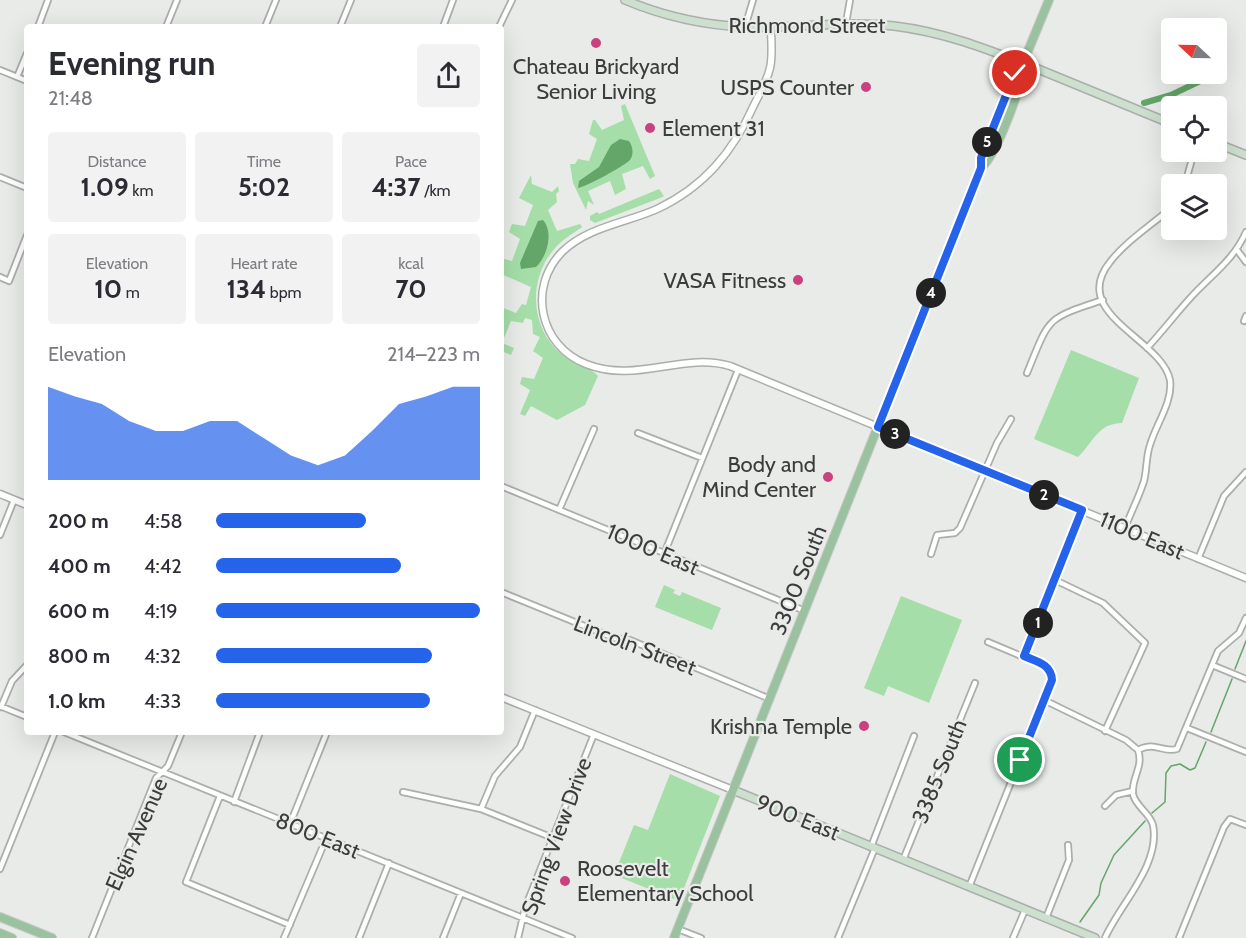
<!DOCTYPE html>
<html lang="en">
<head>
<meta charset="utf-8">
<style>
  body { margin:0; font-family:Cabin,sans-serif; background:#f2f2f3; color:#2b2b33; height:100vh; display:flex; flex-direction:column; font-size:22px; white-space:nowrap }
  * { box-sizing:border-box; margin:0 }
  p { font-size:20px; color:#7c7c81 }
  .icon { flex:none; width:33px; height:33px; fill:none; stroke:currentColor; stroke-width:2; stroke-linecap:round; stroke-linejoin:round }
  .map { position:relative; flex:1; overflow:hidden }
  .side { position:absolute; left:24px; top:24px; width:480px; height:711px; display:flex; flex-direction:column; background:#fff; border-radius:6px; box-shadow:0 6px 24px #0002 }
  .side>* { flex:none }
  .needle { width:39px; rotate:292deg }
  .tools { position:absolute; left:1161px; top:18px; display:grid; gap:12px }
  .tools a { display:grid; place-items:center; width:66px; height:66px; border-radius:6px; background:#fff; box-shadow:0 6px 24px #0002; font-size:30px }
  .pin { position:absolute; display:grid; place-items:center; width:51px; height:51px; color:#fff; margin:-26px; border:3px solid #fff; border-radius:50%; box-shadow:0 2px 6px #0007 }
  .km { position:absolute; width:30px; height:30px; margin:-15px; border-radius:50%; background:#222; color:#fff; font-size:16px; line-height:30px; text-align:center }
  .round { display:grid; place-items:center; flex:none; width:63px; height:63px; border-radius:6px; background:#f2f2f3 }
  .head { display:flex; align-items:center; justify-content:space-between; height:102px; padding:0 24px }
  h1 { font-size:33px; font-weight:700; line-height:45px }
  .figures { display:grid; grid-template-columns:repeat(3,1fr); gap:9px; height:102px; padding:6px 24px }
  .figures div { display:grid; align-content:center; border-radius:6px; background:#f2f2f3; text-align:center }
  .figures b { font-size:26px; font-weight:700 }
  .figures small { font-size:16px; font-weight:400 }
  .figures p { font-size:16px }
  .chart { height:168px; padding:12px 24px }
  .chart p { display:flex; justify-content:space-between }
  .chart svg { width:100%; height:108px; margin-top:6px; fill:#2563eb; opacity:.7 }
  ul { padding:0 24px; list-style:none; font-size:20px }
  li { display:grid; grid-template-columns:96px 72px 1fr; align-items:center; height:45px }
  li i { height:15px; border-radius:8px; background:#2563eb }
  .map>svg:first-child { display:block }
  .green { fill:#a5dea8 }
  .water { fill:#64a569 }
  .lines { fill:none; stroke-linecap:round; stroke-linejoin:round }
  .stream { stroke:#64a569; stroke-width:1.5 }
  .canal { stroke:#64a569; stroke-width:6 }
  .minor-casing { stroke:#abaeab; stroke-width:8 }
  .tertiary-casing { stroke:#abaeab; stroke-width:9 }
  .secondary-casing { stroke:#abaeab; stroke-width:10 }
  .primary-casing { stroke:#c8c8c8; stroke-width:10 }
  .minor { stroke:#fff; stroke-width:4.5 }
  .tertiary { stroke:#fff; stroke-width:6 }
  .secondary { stroke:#cde0ce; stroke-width:7 }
  .primary { stroke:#9ac29e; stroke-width:8 }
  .route-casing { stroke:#fff; stroke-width:12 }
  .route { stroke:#2563eb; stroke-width:8 }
  .poi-dot { fill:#c9427f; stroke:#e8ebe8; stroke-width:2 }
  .labels { text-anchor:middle; stroke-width:4.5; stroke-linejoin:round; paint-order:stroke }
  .street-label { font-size:22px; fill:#3b3c3b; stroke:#e8ebe8 }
  .poi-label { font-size:22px; fill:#3b3c3b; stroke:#e8ebe8; text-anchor:end }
</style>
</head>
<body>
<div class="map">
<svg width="1246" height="938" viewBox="0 0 1246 938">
  <rect width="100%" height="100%" fill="#e8ebe8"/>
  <path class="green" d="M625,104L655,176L650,179L643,166L622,174L626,189L615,195L610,181L588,191L594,205L588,201L586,210L573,183L570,164H575L578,159L589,161L597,139L589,134L593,120H595L602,130L624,120L621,106Z
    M531,175L532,184L552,192L558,186L559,191L556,194L557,202L548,210L557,231L580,224L582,227C574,233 563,239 556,247C530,275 529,320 555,348C567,360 590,367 598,376L585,405L557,420L531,406L525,416L520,414L530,390L520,384L522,377L534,379L543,358L533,351L540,337L533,334L532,320L525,318L523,323L511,321L502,343L514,348L511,355L501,351V307L516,313L522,304L526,305L531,287L501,274V258L512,261L520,239L509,232L512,224L525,226L533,205L519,198Z
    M659,189L664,196L660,198L595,223L590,220V216L597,212L599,214Z
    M1071,350L1139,378L1122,423C1098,423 1093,443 1078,457L1034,439Z
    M664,585L675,590L673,593L680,596L682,592L721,608L712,630L655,607Z
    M901,596L962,620L929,703L888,686L884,696L864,688Z
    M670,774L720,796L679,901L614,875L634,825L648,830Z"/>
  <path class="water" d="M620,139L629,141C633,147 634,154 630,160C624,166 586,187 578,188L579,181L599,167L611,145Z
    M543,220C554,232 547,257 536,267L521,269L520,263L538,221Z"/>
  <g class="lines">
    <path class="stream" d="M1235,669L1246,641
      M1211,732L1232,679
      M1152,813L1165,802L1166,773L1171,766L1180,764L1190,770L1195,768L1206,742
      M1080,922L1099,895L1101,883L1114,855L1145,821"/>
    <path class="canal" d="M1144,103L1171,95L1213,75"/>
    <g class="minor-casing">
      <path id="minor" d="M846,23L850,0
        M38,27L48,0
        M166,27L177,0
        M265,27L276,0
        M340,27L351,0
        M443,27L453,0
        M499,27L512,0
        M745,27L753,0
        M0,70L27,81
        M17,77L27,53
        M0,177L27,188
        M1185,184L1194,152
        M1237,250L1246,262
        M0,277L9,281L27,235
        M1244,321L1246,316
        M1147,348C1163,331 1177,312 1193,295C1213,274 1234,259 1246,232
        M1027,373C1050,317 1045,319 1103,300
        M638,433L702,458
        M501,486L805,611
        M559,510L594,429
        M1125,528C1131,512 1139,497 1144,481C1147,469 1146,456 1150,445C1156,424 1173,402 1170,380C1162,339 1068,314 1110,262C1126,241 1152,225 1172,207
        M0,535L14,500
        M664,554L738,370
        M931,554L937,535L955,533L960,528L997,443L1011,419
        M1198,559L1224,496L1246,472
        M1055,580L1103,603L1145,643L1105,731
        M501,592L614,638L630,640L770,699
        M1024,656L1082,510
        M1212,665L1246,679
        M1044,700L1126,740L1138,750
        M0,706L27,717
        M1,707L12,681L27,665
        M1187,728L1246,752
        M64,732L572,938
        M1138,750C1156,741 1162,753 1177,749L1218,651L1239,633L1246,618
        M403,792L481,809L553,838
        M220,796L186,882L290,925
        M234,802L260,732
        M1105,806L1116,795L1133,791
        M481,809L495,776L520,747L535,710
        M290,824L327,732
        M871,847L914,736
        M903,860L975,683
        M0,869L55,732
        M969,887L1052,680L1051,672L1045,666L988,642
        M1046,918L1069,860L1068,845
        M678,929L701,938
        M92,938L156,778L168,766L182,732
        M284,938L326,839
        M359,938L389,863
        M443,938L461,893
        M518,938L525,908L594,734
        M838,938L875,848
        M1013,938L1025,910
        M1105,938C1119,905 1161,865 1153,825C1150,813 1135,806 1133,794C1131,778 1144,767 1138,750
        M1179,938L1224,827L1230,819L1246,825"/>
    </g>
    <g class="tertiary-casing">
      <path id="tertiary" d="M771,27C771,40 773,55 770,68C767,81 760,93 754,105C733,152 704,187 657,209C626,223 587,227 562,252C527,288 540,346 586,364C637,384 682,352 730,366L1246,578
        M0,494L27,505
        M501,697L733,790"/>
    </g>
    <g class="secondary-casing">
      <path id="secondary" d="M625,0C663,16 703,25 744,27C794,29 844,20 894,26C944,32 987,49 1033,67C1079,86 1126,105 1172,124
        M1216,143L1246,155
        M733,790L1095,938"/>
    </g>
    <g class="primary-casing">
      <path id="primary" d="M981,168C997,154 1023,85 1023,63
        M0,917L52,938
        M0,933L12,938
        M674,938L981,168V158L1015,73L1023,63L1049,0"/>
    </g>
    <use href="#minor" class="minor"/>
    <use href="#tertiary" class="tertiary"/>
    <use href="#secondary" class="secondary"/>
    <use href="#primary" class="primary"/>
  </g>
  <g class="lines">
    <g class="route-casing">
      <path id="route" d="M1015,73L981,158V168L878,427L1082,510L1024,656C1037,662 1051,664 1052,680L1020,760"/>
    </g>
    <use href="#route" class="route"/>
  </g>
  <g class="poi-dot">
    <circle cx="596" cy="43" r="6"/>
    <circle cx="866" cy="87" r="6"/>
    <circle cx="650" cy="128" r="6"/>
    <circle cx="798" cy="280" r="6"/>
    <circle cx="828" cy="477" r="6"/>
    <circle cx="864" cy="726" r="6"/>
    <circle cx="565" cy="881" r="6"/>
  </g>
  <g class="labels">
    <g class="street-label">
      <text x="807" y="33">Richmond Street</text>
      <text transform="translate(1142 535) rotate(23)" y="8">1100 East</text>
      <text transform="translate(653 549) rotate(23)" y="8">1000 East</text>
      <text transform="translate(798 580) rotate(-68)" y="8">3300 South</text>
      <text transform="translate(635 645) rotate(21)" y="8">Lincoln Street</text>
      <text transform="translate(939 771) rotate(-68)" y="8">3385 South</text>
      <text transform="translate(798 817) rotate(22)" y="8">900 East</text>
      <text transform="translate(136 834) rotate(-66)" y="8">Elgin Avenue</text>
      <text transform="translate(318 835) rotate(22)" y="8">800 East</text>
      <text transform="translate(556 836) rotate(-70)" y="8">Spring View Drive</text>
    </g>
    <g class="poi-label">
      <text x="596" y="74" text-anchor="middle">Chateau Brickyard<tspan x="596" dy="25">Senior Living</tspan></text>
      <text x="854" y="95">USPS Counter</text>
      <text x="662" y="136" text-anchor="start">Element 31</text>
      <text x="786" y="288">VASA Fitness</text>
      <text x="816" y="472">Body and<tspan x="816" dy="25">Mind Center</tspan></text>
      <text x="852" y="734">Krishna Temple</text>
      <text x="577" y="876" text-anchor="start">Roosevelt<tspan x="577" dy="25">Elementary School</tspan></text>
    </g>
  </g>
</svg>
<div class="tools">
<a><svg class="needle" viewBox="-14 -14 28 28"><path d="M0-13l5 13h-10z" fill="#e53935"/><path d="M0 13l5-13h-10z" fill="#7c7c81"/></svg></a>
<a><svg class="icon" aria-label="locate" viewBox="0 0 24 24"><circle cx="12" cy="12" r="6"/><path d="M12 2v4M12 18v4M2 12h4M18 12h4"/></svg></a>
<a><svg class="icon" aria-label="layers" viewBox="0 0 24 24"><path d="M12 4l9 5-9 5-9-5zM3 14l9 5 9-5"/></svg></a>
</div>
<div class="pin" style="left:1020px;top:760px;background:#1e9e55"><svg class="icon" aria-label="arrive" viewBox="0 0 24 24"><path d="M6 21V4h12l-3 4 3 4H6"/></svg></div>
<div class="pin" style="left:1015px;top:73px;background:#d93025"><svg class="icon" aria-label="check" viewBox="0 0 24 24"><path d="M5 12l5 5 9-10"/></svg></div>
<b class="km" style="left:1038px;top:623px">1</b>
<b class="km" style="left:1044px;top:495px">2</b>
<b class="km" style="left:895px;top:434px">3</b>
<b class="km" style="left:931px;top:293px">4</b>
<b class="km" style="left:987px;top:142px">5</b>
<section class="side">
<div class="head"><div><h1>Evening run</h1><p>21:48</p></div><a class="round"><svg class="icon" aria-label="share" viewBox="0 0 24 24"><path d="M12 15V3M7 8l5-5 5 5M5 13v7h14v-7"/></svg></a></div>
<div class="figures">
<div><p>Distance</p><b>1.09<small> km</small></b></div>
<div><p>Time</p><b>5:02</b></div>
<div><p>Pace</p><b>4:37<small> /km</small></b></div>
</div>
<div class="figures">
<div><p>Elevation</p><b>10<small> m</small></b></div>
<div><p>Heart rate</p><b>134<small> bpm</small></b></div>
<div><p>kcal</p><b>70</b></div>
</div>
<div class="chart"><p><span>Elevation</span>214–223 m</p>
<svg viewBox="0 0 160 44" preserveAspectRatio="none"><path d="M0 44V6L10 10L20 13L30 20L40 24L50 24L60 20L70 20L80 27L90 34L100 38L110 34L120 24L130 13L140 10L150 6L160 6V44z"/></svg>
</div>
<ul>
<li><b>200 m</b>4:58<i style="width:57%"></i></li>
<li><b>400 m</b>4:42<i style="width:70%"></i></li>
<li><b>600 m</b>4:19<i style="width:100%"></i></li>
<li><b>800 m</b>4:32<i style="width:82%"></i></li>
<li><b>1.0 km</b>4:33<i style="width:81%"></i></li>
</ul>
</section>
</div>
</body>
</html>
